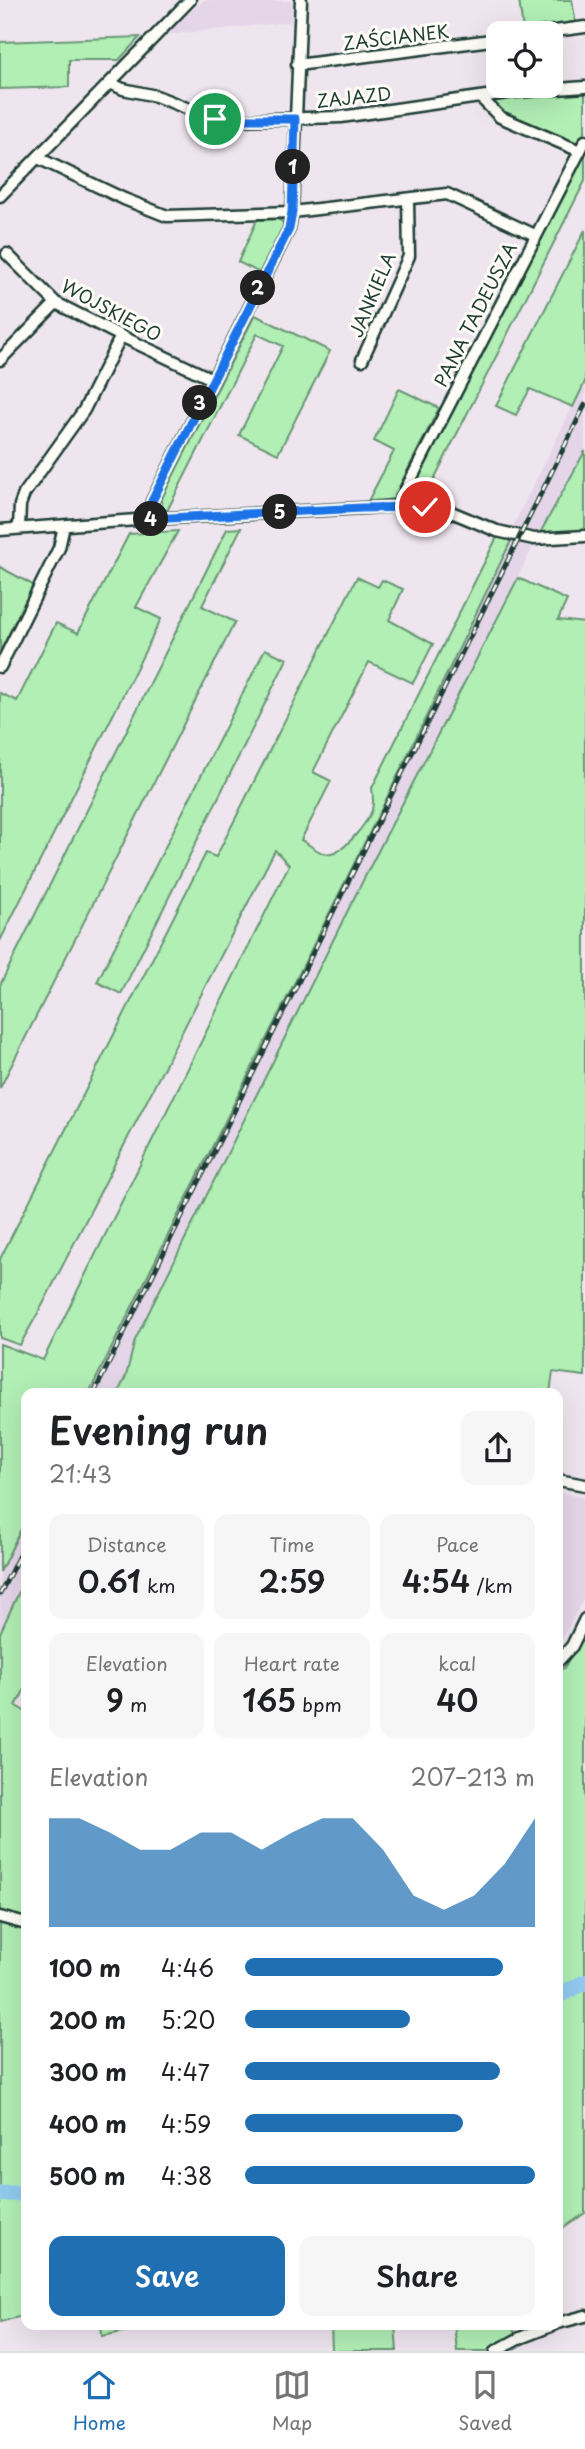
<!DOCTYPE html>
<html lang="en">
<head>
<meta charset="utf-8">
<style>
  body { margin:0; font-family:"Playpen Sans",sans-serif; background:#f6f6f6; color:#202124; height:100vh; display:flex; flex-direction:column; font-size:26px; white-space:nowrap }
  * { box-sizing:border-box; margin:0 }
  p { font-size:23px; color:#757577 }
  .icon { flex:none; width:38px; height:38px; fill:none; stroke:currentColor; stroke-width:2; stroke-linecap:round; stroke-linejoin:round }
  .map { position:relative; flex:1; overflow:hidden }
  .side { position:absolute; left:21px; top:1388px; width:542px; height:942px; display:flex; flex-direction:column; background:#fff; border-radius:14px; box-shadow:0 7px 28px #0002 }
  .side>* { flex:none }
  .buttons { position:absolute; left:486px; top:21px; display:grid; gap:14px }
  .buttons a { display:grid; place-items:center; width:77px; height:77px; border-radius:14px; background:#fff; box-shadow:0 7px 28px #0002; font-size:35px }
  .pin { position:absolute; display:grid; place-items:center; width:60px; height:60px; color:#fff; margin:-30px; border:4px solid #fff; border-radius:50%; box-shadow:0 2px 7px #0007 }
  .km { position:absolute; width:35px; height:35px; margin:-18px; border-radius:50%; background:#222; color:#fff; font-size:19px; line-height:35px; text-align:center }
  .round { display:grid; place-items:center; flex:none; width:74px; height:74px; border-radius:14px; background:#f6f6f6 }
  .summary { display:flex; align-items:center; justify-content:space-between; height:119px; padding:0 28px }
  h1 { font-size:38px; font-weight:600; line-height:52px }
  .stats { display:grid; grid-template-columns:repeat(3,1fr); gap:10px; height:119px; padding:7px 28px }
  .stats div { display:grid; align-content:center; border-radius:14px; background:#f6f6f6; text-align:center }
  .stats b { font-size:30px; font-weight:600 }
  .stats small { font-size:19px; font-weight:400 }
  .stats p { font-size:19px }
  .chart { height:196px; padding:14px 28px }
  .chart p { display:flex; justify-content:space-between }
  .chart svg { width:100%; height:126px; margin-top:7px; fill:#1f6fb2; opacity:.7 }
  .primary-button { display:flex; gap:14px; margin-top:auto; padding:14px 28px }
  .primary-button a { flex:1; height:80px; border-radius:14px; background:#1f6fb2; color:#fff; font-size:28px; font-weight:600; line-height:80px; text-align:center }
  .primary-button a+a { background:#f6f6f6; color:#202124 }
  ul { padding:0 28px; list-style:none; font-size:23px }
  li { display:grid; grid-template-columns:112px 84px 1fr; align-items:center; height:52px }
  li i { height:18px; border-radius:9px; background:#1f6fb2 }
  .tabs { display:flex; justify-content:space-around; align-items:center; height:98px; border-top:2px solid #e0e0e0; background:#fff; font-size:19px; color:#757577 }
  .tabs a { display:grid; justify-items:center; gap:4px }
  .tabs .current { color:#1f6fb2 }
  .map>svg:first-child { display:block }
  .built { fill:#e5d5e9 }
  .green { fill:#b1efb5; stroke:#689674; stroke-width:2 }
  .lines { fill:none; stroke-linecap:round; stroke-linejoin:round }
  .river { stroke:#92caf0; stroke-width:16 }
  .minor-casing { stroke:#1f3d34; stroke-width:15 }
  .minor { stroke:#fdfcf7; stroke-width:10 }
  .rail-casing { stroke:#1f3d34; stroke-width:5 }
  .rail { stroke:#fdfcf7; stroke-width:2.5; stroke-dasharray:8; stroke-linecap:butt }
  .route-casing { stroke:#fff; stroke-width:14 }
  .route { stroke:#1a73e8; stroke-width:9 }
  .labels { text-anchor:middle; stroke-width:6; stroke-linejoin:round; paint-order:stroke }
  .street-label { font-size:18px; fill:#1f3d34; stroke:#fdfcf7 }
</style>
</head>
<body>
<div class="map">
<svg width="585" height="2351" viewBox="0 0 585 2351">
  <rect width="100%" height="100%" fill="#efe5ef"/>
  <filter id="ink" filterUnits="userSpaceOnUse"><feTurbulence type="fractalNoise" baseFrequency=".0143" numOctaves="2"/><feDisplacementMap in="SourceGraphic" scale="14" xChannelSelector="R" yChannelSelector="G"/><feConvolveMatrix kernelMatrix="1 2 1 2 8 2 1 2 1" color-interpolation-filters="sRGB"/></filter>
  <g filter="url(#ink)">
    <path class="built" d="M204,0L291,1L293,4L291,22L164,35Z
      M585,382V451L539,535L275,1058L135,1340L126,1376L118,1393H89L384,804L510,544L513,526Z
      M558,1492L585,1498V1596L558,1646Z
      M26,1519V1577L0,1633V1572Z"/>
    <path class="green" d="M519,0H572L576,24L523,30Z
      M140,37L119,60H69V87L0,89V42Z
      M585,90V132L580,142L574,143L502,113L492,102L496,99Z
      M585,149V181L423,501H417L412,495L411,490Z
      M277,219L283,222L285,227L260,273L238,262L257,220Z
      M585,230V382L573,407L530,389L516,415L496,406Z
      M255,315L330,351L278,454L239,435L283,346L257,334L167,511L163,508L161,500Z
      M399,389L439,408L393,499L367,503L394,451L374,441Z
      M585,451V532L539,535Z
      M241,528L202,606L235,622L0,1088V985L227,529Z
      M178,531L136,607L161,619L0,941V693L17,701L56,623L78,633L129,534Z
      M501,536L511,540L510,543L384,804L89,1393H26V1519L0,1572V1344L43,1360L289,865L275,850L43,1304L20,1345L0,1338V1259L206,853L216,857L357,577L378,587L382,580L403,589L389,620L433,644L413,683L369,662L313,772L331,781L301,840C309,844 322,856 331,854C344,852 368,822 372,810C374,802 373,795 372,788L496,539Z
      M0,567L33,585L0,652Z
      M518,578L567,600L558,620L585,623V1376L553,1372L550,1393H118L126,1376L135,1340L351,904Z
      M265,649L287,659L121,994L97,982Z
      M26,1577V1687L16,1706L26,1712V1921L0,1912V1633Z
      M585,1631V2213L558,2232V1671L564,1668Z
      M0,1919L26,1927V2315L0,2322Z
      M101,2324H163L102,2336Z
      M331,2324H395L397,2351H332Z
      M454,2324H511L515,2333L487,2351H457Z"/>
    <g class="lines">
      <path class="river" d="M558,1996L585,1982
        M0,2194L26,2193"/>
      <g class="minor-casing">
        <path id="minor" d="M540,33L585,27
          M297,65L499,39
          M110,83L123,89L156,96L209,117L235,120L341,117L514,92L585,87
          M480,97L500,117L580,151
          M38,158L124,199L167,216L292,212L447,194L535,235
          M0,196L190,0
          M7,254L56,303L121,336L212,379
          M0,360L56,303
          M362,360L409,256L408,200
          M403,506L406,489L585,141
          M150,519L152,501L289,229L292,212L301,0
          M19,528L20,505L24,494L84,410L121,336
          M0,530L150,519L403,506L444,509L497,531L534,539L585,536
          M0,667L59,548L64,526
          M558,1480L585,1485
          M558,1661L572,1646L585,1619
          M0,1917L26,1924
          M558,2323L585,2316
          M496,2351L520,2338L556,2324"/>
      </g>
      <use href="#minor" class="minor"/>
      <g class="rail-casing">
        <path id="rail" d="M94,1393L585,405
          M0,1594L26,1541"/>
      </g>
      <use href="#rail" class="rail"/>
    </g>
  </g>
  <g class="lines" filter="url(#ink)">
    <g class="route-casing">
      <path id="route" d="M215,119H295L292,212L289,229L152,501L150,519L362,508L425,507"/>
    </g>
    <use href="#route" class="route"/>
  </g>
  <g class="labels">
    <g class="street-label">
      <text transform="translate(396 38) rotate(-7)" y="6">ZAŚCIANEK</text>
      <text transform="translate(354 98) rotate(-6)" y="6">ZAJAZD</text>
      <text transform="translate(373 295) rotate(-67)" y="6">JANKIELA</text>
      <text transform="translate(111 311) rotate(28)" y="6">WOJSKIEGO</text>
      <text transform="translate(476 315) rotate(-63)" y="6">PANA TADEUSZA</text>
    </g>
  </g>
</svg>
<div class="buttons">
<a><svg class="icon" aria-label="locate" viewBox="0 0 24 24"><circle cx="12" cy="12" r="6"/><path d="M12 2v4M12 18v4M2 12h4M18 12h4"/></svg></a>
</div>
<div class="pin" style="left:215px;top:119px;background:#1e9e55"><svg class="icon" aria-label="arrive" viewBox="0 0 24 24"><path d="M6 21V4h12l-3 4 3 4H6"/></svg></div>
<div class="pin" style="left:425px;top:507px;background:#d93025"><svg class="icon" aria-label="check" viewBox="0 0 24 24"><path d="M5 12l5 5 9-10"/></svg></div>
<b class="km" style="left:293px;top:167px">1</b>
<b class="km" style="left:258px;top:288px">2</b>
<b class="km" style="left:200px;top:403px">3</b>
<b class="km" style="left:151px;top:519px">4</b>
<b class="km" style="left:280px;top:512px">5</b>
<section class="side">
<div class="summary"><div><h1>Evening run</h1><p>21:43</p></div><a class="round"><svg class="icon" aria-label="share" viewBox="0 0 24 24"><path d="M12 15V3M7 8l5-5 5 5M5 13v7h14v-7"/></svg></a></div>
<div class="stats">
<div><p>Distance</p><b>0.61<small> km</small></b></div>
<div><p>Time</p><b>2:59</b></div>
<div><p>Pace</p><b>4:54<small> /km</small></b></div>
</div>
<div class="stats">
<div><p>Elevation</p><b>9<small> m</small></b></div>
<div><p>Heart rate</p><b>165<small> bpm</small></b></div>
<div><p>kcal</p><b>40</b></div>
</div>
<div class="chart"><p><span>Elevation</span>207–213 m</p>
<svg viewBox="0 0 160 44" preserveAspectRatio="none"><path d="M0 44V6L10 6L20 11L30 17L40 17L50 11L60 11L70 17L80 11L90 6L100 6L110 17L120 33L130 38L140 33L150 22L160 6V44z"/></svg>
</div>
<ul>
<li><b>100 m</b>4:46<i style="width:89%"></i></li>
<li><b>200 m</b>5:20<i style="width:57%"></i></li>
<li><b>300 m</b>4:47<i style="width:88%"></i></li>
<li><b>400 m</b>4:59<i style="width:75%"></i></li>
<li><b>500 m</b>4:38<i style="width:100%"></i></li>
</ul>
<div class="primary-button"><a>Save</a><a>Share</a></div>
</section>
</div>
<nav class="tabs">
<a class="current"><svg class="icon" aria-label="home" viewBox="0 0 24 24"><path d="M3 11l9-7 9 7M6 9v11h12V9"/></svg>Home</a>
<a><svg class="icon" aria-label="map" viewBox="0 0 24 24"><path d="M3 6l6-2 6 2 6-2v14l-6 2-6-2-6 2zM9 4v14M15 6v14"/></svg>Map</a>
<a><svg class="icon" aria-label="saved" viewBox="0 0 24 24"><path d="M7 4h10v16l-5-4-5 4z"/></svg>Saved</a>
</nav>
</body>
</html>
